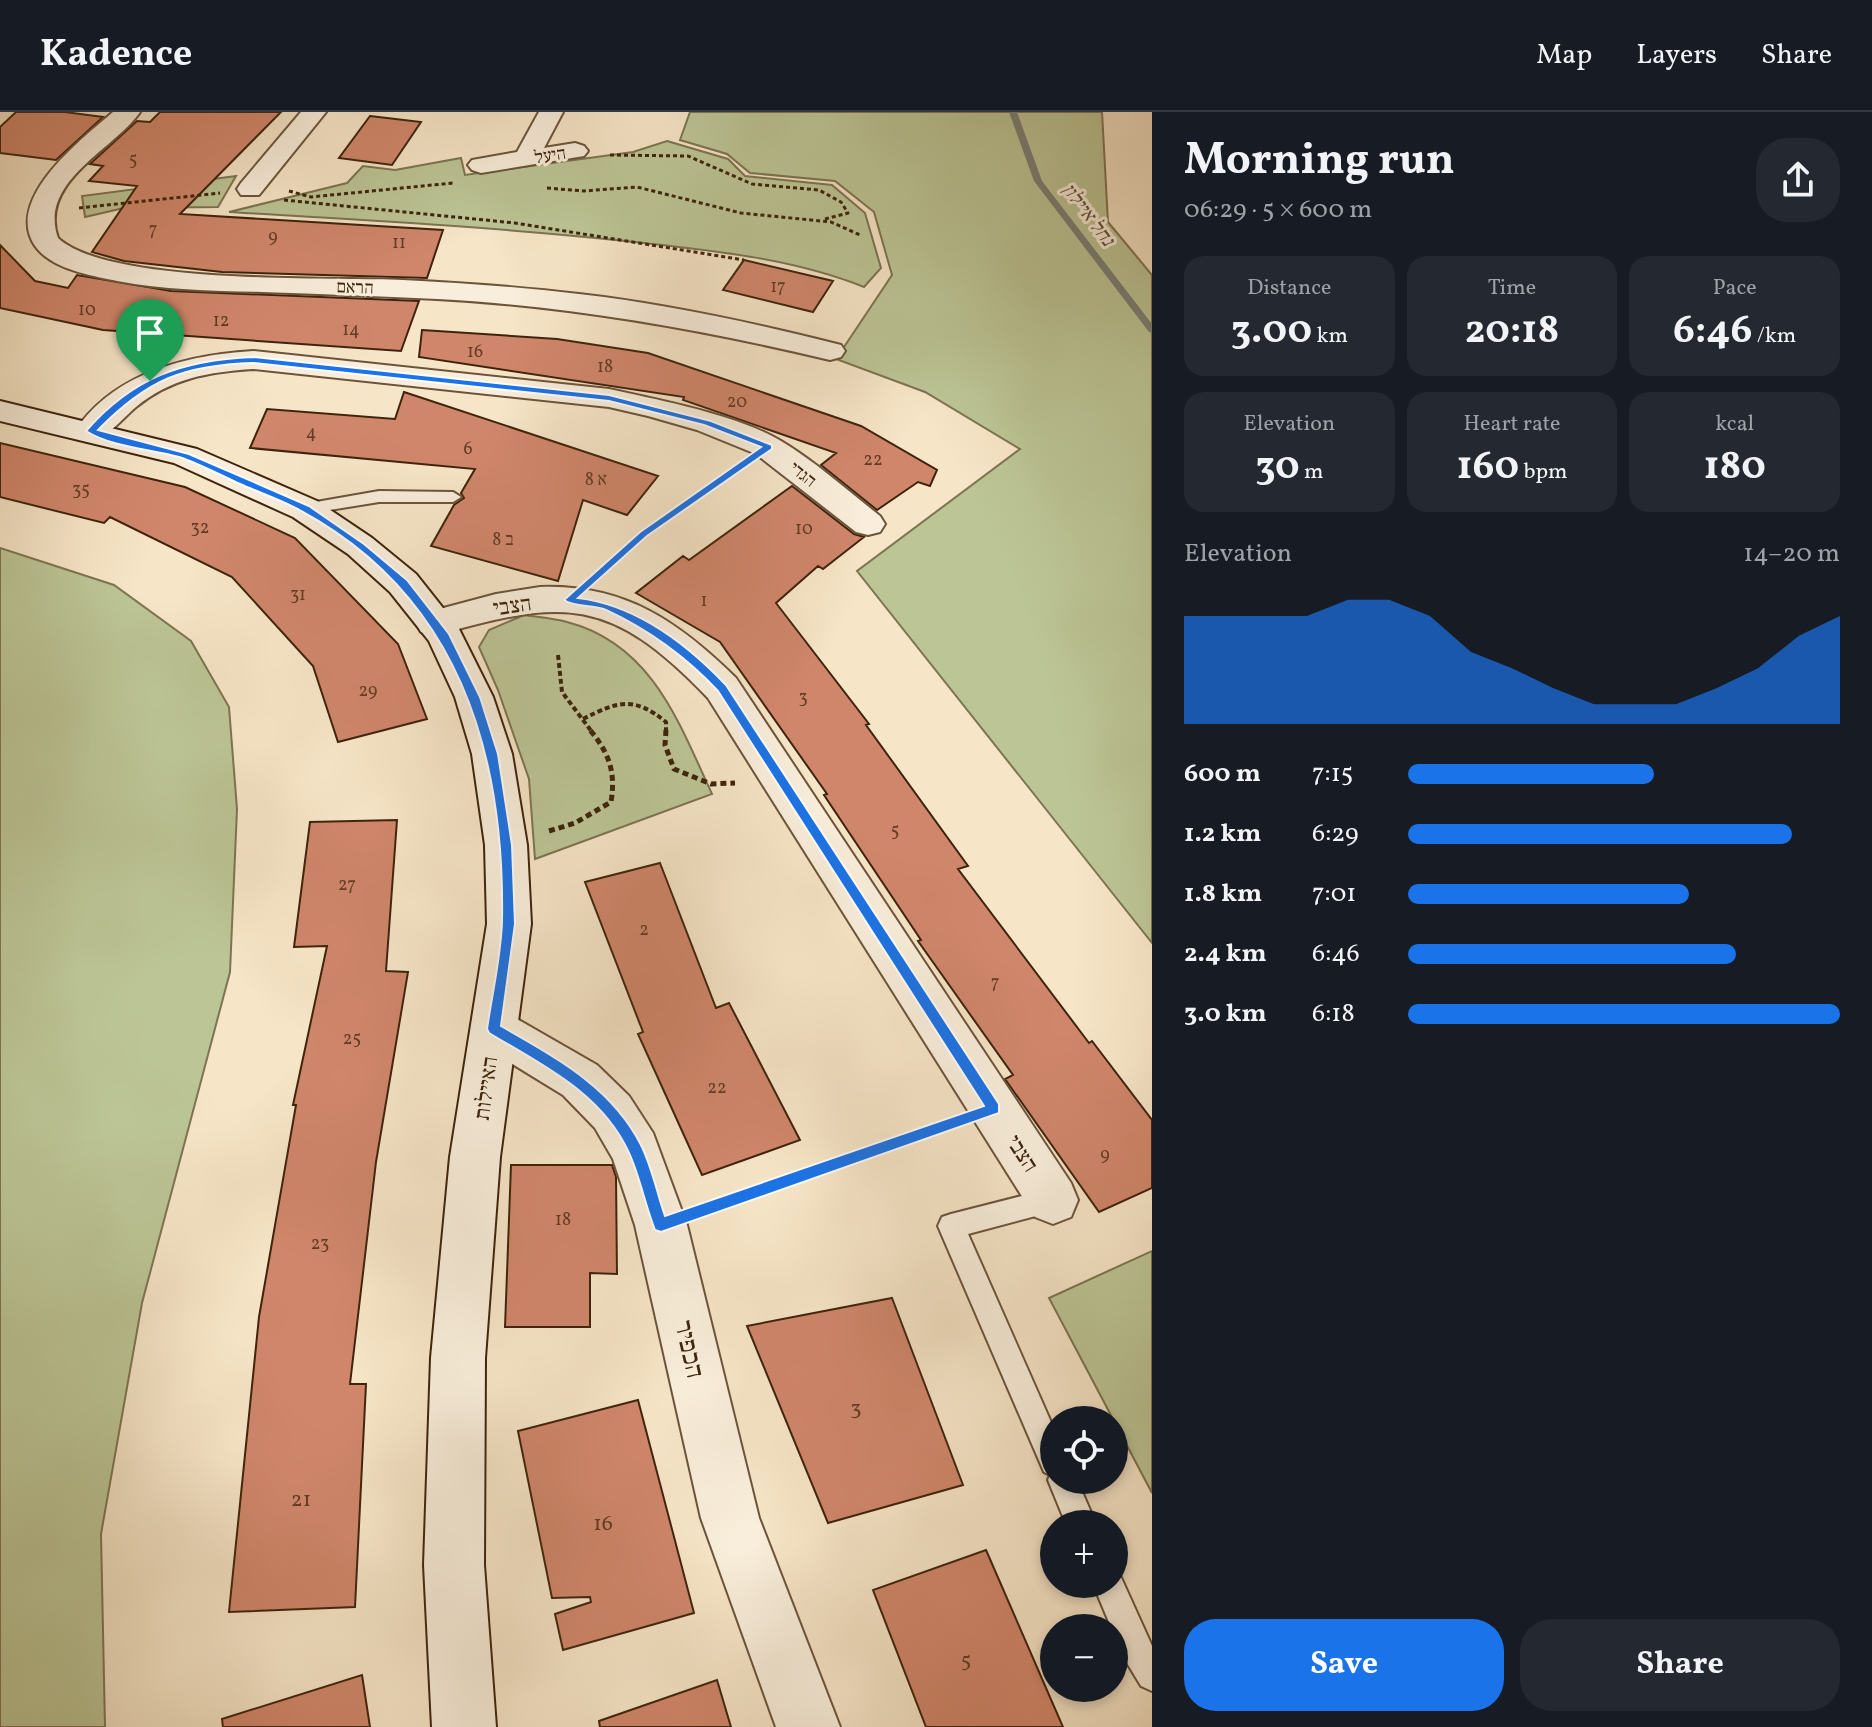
<!DOCTYPE html>
<html lang="en">
<head>
<meta charset="utf-8">
<style>
  body { margin:0; font-family:Vollkorn,"Frank Ruhl Libre",serif; background:#242831; color:#f1f3f6; height:100vh; display:flex; flex-direction:column; font-size:30px; white-space:nowrap }
  * { box-sizing:border-box; margin:0 }
  p { font-size:26px; color:#9ea1a6 }
  .icon { flex:none; width:44px; height:44px; fill:none; stroke:currentColor; stroke-width:2; stroke-linecap:round; stroke-linejoin:round }
  .map { position:relative; flex:1; overflow:hidden }
  .panel { display:flex; flex-direction:column; background:#171b24; width:720px }
  .panel>* { flex:none }
  .fabs { position:absolute; left:1040px; top:1294px; display:grid; gap:16px }
  .fabs a { display:grid; place-items:center; width:88px; height:88px; border-radius:50%; background:#171b24; box-shadow:0 4px 12px #0003; font-size:40px }
  .pin { position:absolute; display:grid; place-items:center; width:68px; height:68px; color:#fff; margin:-82px -34px; border-radius:50% 50% 50% 0; rotate:-45deg; box-shadow:0 0 8px #0007 }
  .pin .icon { rotate:45deg }
  .round { display:grid; place-items:center; flex:none; width:84px; height:84px; border-radius:32px; background:#242831 }
  .head { display:flex; align-items:center; justify-content:space-between; height:136px; padding:0 32px }
  h1 { font-size:44px; font-weight:700; line-height:60px }
  .stats { display:grid; grid-template-columns:repeat(3,1fr); gap:12px; height:136px; padding:8px 32px }
  .stats div { display:grid; align-content:center; border-radius:20px; background:#242831; text-align:center }
  .stats b { font-size:40px; font-weight:700 }
  .stats small { font-size:22px; font-weight:400 }
  .stats p { font-size:22px }
  .chart { height:224px; padding:16px 32px }
  .chart p { display:flex; justify-content:space-between }
  .chart svg { width:100%; height:144px; margin-top:8px; fill:#1a73e8; opacity:.7 }
  .action { display:flex; gap:16px; margin-top:auto; padding:16px 32px }
  .action a { flex:1; height:92px; border-radius:32px; background:#1a73e8; color:#fff; font-size:32px; font-weight:700; line-height:92px; text-align:center }
  .action a+a { background:#242831; color:#f1f3f6 }
  ul { padding:0 32px; list-style:none; font-size:26px }
  li { display:grid; grid-template-columns:128px 96px 1fr; align-items:center; height:60px }
  li i { height:20px; border-radius:10px; background:#1a73e8 }
  header { display:flex; align-items:center; gap:48px; box-sizing:border-box; height:112px; padding:0 40px; background:#171b24; border-bottom:2px solid #363941 }
  header strong { font-size:38px }
  nav { display:flex; gap:44px; margin-inline-start:auto; font-size:28px }
  main { display:flex; flex:1; min-height:0 }
  .map>svg:first-child { display:block }
  .green { fill:#bcc596; stroke:#7d7451; stroke-width:2 }
  .lines { fill:none; stroke-linecap:round; stroke-linejoin:round }
  .stream { fill:#798077; fill-rule:evenodd }
  .building { fill:#d0866b; stroke:#3e240c; stroke-width:2 }
  .lane-casing { stroke:#6c543b; stroke-width:4 }
  .street-casing { stroke:#6c543b; stroke-width:4 }
  .secondary-casing { stroke:#3e240c; stroke-width:4 }
  .path-far3 { stroke:#3e240c; stroke-width:3; stroke-dasharray:4 3; stroke-linecap:butt }
  .path-far2 { stroke:#3e240c; stroke-width:4; stroke-dasharray:5 3; stroke-linecap:butt }
  .path-far1 { stroke:#3e240c; stroke-width:5; stroke-dasharray:6 4; stroke-linecap:butt }
  .path { stroke:#3e240c; stroke-width:6; stroke-dasharray:8 5; stroke-linecap:butt }
  .lane { fill:#f9eedb; fill-rule:evenodd }
  .street { fill:#f9eedb; fill-rule:evenodd }
  .secondary { fill:#f9eedb; fill-rule:evenodd }
  .route { fill:#1a73e8; stroke:#fff; stroke-width:2; fill-rule:evenodd }
  .labels { text-anchor:middle; stroke-width:6; stroke-linejoin:round; paint-order:stroke }
  .far-street-label { font-size:18px; fill:#3e240c; stroke:#f9eedb }
  .number-label { font-size:18px; fill:#623c24 }
  .far-water-label { font-size:20px; font-style:italic; fill:#5b5241; stroke:#f9eedb }
  .street-label { font-size:22px; fill:#3e240c; stroke:#f9eedb }
  .near-number-label { font-size:22px; fill:#623c24 }
  .near-street-label { font-size:26px; fill:#3e240c; stroke:#f9eedb }
</style>
</head>
<body>
<header>
<strong>Kadence</strong>
<nav><a>Map</a><a>Layers</a><a>Share</a></nav>
</header>
<main>
<div class="map">
<svg width="1152" height="1615" viewBox="0 0 1152 1615">
  <rect width="100%" height="100%" fill="#f6e5c7"/>
  <filter id="stains"><feTurbulence type="fractalNoise" baseFrequency=".0025" numOctaves="4"/><feColorMatrix values="0 0 0 0 .2 0 0 0 0 .09 0 0 0 0 .02 0 0 0 .5 -.17"/></filter>
  <radialGradient id="worn" r=".72"><stop offset=".6" stop-color="#630" stop-opacity="0"/><stop offset="1" stop-color="#630" stop-opacity=".3"/></radialGradient>
  <path class="green" d="M690,0H1102L1108,110L1152,163V831L857,459L1020,337L925,280L836,247L892,163L874,100L835,69L750,61L727,42L680,28Z
    M667,29L728,47L745,64L832,73L865,101L881,156L864,175C789,145 706,138 625,129C494,115 362,108 229,100L347,71L363,54L395,58L461,46L465,63L633,40Z
    M236,64L218,95L124,96L85,105L82,84Z
    M0,436L114,473L191,529L229,595L237,697L230,860L142,1191L101,1422L105,1615H0Z
    M524,503C538,505 553,506 567,510C652,532 679,611 712,682L535,747L529,667L498,578L479,535L489,518Z
    M1152,1139V1381L1049,1186Z"/>
  <g class="lines">
    <path class="stream" d="M1009,0H1017L1042,69L1152,212V221L1149,220L1034,69Z"/>
  </g>
  <path class="building" d="M16,0H65L103,5L56,48L0,41V15Z
    M160,0H281L180,102L443,118L427,166L222,160L124,149L92,140L137,74L89,69L103,54L90,52L137,9L150,10Z
    M370,4L421,10L392,53L339,46Z
    M0,133L35,169L68,176L77,163L171,179L419,189L401,239L103,218L0,196Z
    M744,148L833,169L813,200L723,178Z
    M422,218L557,227L648,241L861,314L937,358L930,374L918,370L877,398L821,353L836,341L683,288L684,285L419,245Z
    M404,280L658,364L627,403L583,388L558,469L431,434L454,393L464,386L461,381L475,357L250,336L267,297L395,307Z
    M0,331L185,375L295,426L398,532L427,607L338,630L313,554L232,465L110,405L104,411L0,385Z
    M792,374L854,422L864,425L823,457L818,454L776,491L869,612L866,613L968,754L958,757L1089,931L1092,929L1152,1008V1076L1099,1100L1005,967L1013,963L918,829L921,828L824,683L827,682L720,530L636,481L683,444L689,448Z
    M397,708L386,859L408,860L376,1050L350,1272H366L355,1495L229,1500L259,1205L296,993H293L327,834L294,835L310,710Z
    M660,751L716,896L729,891L800,1028L702,1063L638,922L643,920L585,770Z
    M511,1053H612L616,1065L617,1162L590,1161V1215H505Z
    M892,1186L963,1373L828,1411L747,1214Z
    M638,1288L694,1501L563,1538L555,1502L591,1490L590,1485L552,1486L518,1319Z
    M986,1438L1063,1615H926L873,1478Z
    M362,1563L370,1615H223L222,1607Z
    M717,1568L731,1615H600L599,1609Z"/>
  <g class="lines">
    <g class="lane-casing">
      <path id="lane" d="M379,379L453,380L461,385L453,390H379L305,402L296,397L299,393Z
        M1053,1076L1062,1079L1066,1088L1062,1097L968,1122L1054,1317V1368H1077L1096,1412H1066L1048,1368L1050,1363L1044,1360L938,1114L942,1105L951,1102Z
        M1114,1459L1119,1461L1152,1534V1579L1141,1574L1124,1546L1093,1472H1114Z"/>
    </g>
    <g class="street-casing">
      <path id="street" d="M113,0H140C114,38 38,69 58,126C109,173 328,165 403,168C462,171 520,175 579,182C667,192 754,211 841,233L845,239L841,245L830,248C700,217 570,194 437,187C378,184 320,182 262,180C214,179 165,178 117,169C89,163 41,156 30,124C14,79 84,25 113,0Z
        M301,0H326L259,83H241L237,77L241,71Z
        M539,0H563L544,36L575,31L584,34L588,39L584,44L481,61L472,58L468,53L472,48L517,40Z
        M253,239L609,277C659,288 738,303 781,329C816,350 848,379 880,404L885,412L880,420L868,423L856,420L756,342L697,318L648,304L609,295L253,257C209,260 171,266 136,295C118,310 105,332 80,326L75,319C115,260 187,243 253,239Z
        M540,475C624,472 678,509 736,566L1071,1071L1078,1088L1071,1105L1053,1112L1035,1105L708,586C610,484 565,486 434,524L421,520L416,511L421,502L496,482Z
        M494,897L510,903L597,953L629,984L653,1021L687,1113L759,1406L840,1615H776L701,1406L635,1113L613,1047L595,1016L563,983L478,931L471,917L478,903Z"/>
    </g>
    <g class="secondary-casing">
      <path id="secondary" d="M0,289L197,337L317,389L372,426L416,462L458,515L493,585L512,642L527,733L531,812L500,1045L485,1246L484,1453L496,1615H432L424,1453L431,1246L450,1045L487,812L485,733L472,642L455,585L429,529L390,480L348,442L293,405L174,351L0,309Z"/>
    </g>
    <path class="path-far3" d="M610,43L688,44L752,72L819,78L841,90L848,101L825,107
      M547,76L584,79L637,75L741,101L831,110L860,123
      M289,79L311,85L453,71
      M284,88L515,111L744,148
      M79,96L220,81"/>
    <path class="path-far2" d="M603,458L644,422L735,358
      M558,543L562,580L592,620
      M583,607C618,589 634,584 666,610V620"/>
    <path class="path-far1" d="M666,618L665,633L674,657L711,672L735,671
      M549,719L575,711L611,690C616,660 609,641 590,618
      M816,1059L951,1012"/>
    <path class="path" d="M703,1098L822,1057"/>
    <use href="#lane" class="lane"/>
    <use href="#street" class="street"/>
    <use href="#secondary" class="secondary"/>
  </g>
  <path class="route" d="M253,245L609,283L711,309L772,333V337L647,424L578,486C637,493 686,531 726,573L999,992V1001L661,1120L655,1118C645,1093 640,1065 629,1041C602,981 542,953 489,921L487,917C492,882 501,845 502,809C505,641 458,484 301,399C282,388 260,381 240,372C220,363 200,352 179,345C150,337 111,335 86,319C133,265 183,248 253,245ZM253,251L609,289L704,313L761,335L640,420L564,488C575,496 593,492 606,498C649,518 685,544 718,579L984,994L665,1104C657,1081 652,1055 641,1033C611,974 556,946 501,914L515,812L512,733L498,642L480,585L449,522L407,468L364,432L309,394L189,342L98,318C147,268 183,253 253,251Z"/>
  <g class="labels">
    <g class="far-street-label">
      <text transform="translate(550 43) rotate(-9)" y="6">היעל</text>
      <text transform="translate(355 175) rotate(2)" y="6">הראם</text>
      <text transform="translate(803 362) rotate(38)" y="6">הגדי</text>
    </g>
    <g class="number-label">
      <text x="133" y="53">5</text>
      <text x="153" y="123">7</text>
      <text x="273" y="130">9</text>
      <text x="399" y="136">11</text>
      <text x="778" y="180">17</text>
      <text x="87" y="203">10</text>
      <text x="221" y="214">12</text>
      <text x="351" y="223">14</text>
      <text x="475" y="245">16</text>
      <text x="605" y="260">18</text>
      <text x="737" y="295">20</text>
      <text x="311" y="326">4</text>
      <text x="468" y="342">6</text>
      <text x="873" y="353">22</text>
      <text x="596" y="373">8 א</text>
      <text x="81" y="383">35</text>
      <text x="200" y="421">32</text>
      <text x="804" y="422">10</text>
      <text x="503" y="433">8 ב</text>
      <text x="298" y="488">31</text>
      <text x="704" y="494">1</text>
      <text x="368" y="584">29</text>
      <text x="803" y="591">3</text>
      <text x="895" y="724">5</text>
      <text x="347" y="778">27</text>
      <text x="644" y="823">2</text>
      <text x="995" y="876">7</text>
      <text x="352" y="932">25</text>
      <text x="717" y="981">22</text>
      <text x="1105" y="1048">9</text>
      <text x="563" y="1113">18</text>
      <text x="320" y="1137">23</text>
    </g>
    <g class="far-water-label">
      <text transform="translate(1089 102) rotate(53)" y="7">נחל איילון</text>
    </g>
    <g class="street-label">
      <text transform="translate(512 493) rotate(-8)" y="8">הצבי</text>
      <text transform="translate(485 976) rotate(-82)" y="8">האיילות</text>
      <text transform="translate(1023 1041) rotate(57)" y="8">הצבי</text>
    </g>
    <g class="near-number-label">
      <text x="856" y="1302">3</text>
      <text x="301" y="1394">21</text>
      <text x="603" y="1418">16</text>
      <text x="966" y="1554">5</text>
    </g>
    <g class="near-street-label">
      <text transform="translate(690 1237) rotate(77)" y="9">הכפיר</text>
    </g>
  </g>
  <rect width="100%" height="100%" filter="url(#stains)"/>
  <rect width="100%" height="100%" fill="url(#worn)"/>
</svg>
<div class="fabs">
<a><svg class="icon" aria-label="locate" viewBox="0 0 24 24"><circle cx="12" cy="12" r="6"/><path d="M12 2v4M12 18v4M2 12h4M18 12h4"/></svg></a>
<a>+</a>
<a>−</a>
</div>
<div class="pin" style="left:150px;top:269px;background:#1e9e55"><svg class="icon" aria-label="arrive" viewBox="0 0 24 24"><path d="M6 21V4h12l-3 4 3 4H6"/></svg></div>
</div>
<section class="panel">
<div class="head"><div><h1>Morning run</h1><p>06:29 · 5 × 600 m</p></div><a class="round"><svg class="icon" aria-label="share" viewBox="0 0 24 24"><path d="M12 15V3M7 8l5-5 5 5M5 13v7h14v-7"/></svg></a></div>
<div class="stats">
<div><p>Distance</p><b>3.00<small> km</small></b></div>
<div><p>Time</p><b>20:18</b></div>
<div><p>Pace</p><b>6:46<small> /km</small></b></div>
</div>
<div class="stats">
<div><p>Elevation</p><b>30<small> m</small></b></div>
<div><p>Heart rate</p><b>160<small> bpm</small></b></div>
<div><p>kcal</p><b>180</b></div>
</div>
<div class="chart"><p><span>Elevation</span>14–20 m</p>
<svg viewBox="0 0 160 44" preserveAspectRatio="none"><path d="M0 44V11L10 11L20 11L30 11L40 6L50 6L60 11L70 22L80 27L90 33L100 38L110 38L120 38L130 33L140 27L150 17L160 11V44z"/></svg>
</div>
<ul>
<li><b>600 m</b>7:15<i style="width:57%"></i></li>
<li><b>1.2 km</b>6:29<i style="width:89%"></i></li>
<li><b>1.8 km</b>7:01<i style="width:65%"></i></li>
<li><b>2.4 km</b>6:46<i style="width:76%"></i></li>
<li><b>3.0 km</b>6:18<i style="width:100%"></i></li>
</ul>
<div class="action"><a>Save</a><a>Share</a></div>
</section>
</main>
</body>
</html>
